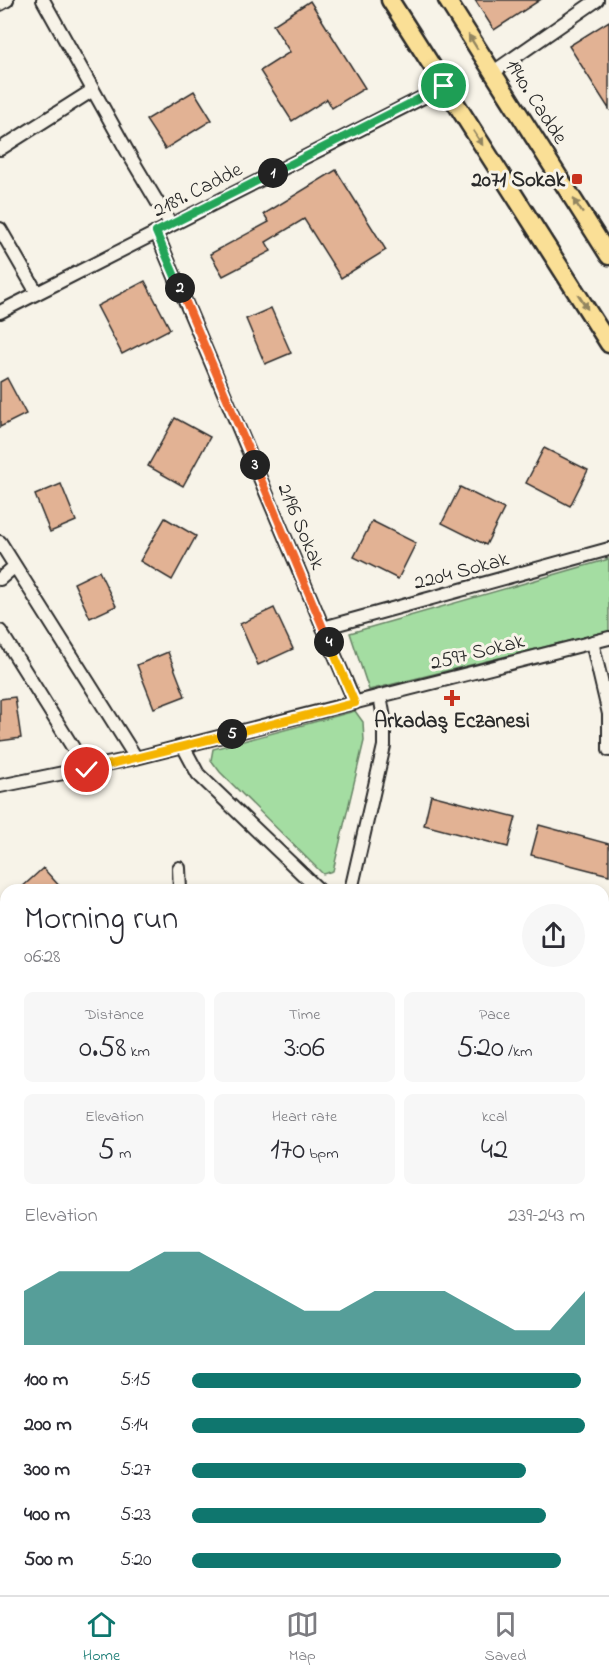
<!DOCTYPE html>
<html lang="en">
<head>
<meta charset="utf-8">
<style>
  body { margin:0; font-family:"Indie Flower",sans-serif; background:#f7f7f7; color:#2b2b33; height:100vh; display:flex; flex-direction:column; font-size:22px; white-space:nowrap }
  * { box-sizing:border-box; margin:0 }
  p { font-size:20px; color:#7c7c81 }
  .icon { flex:none; width:33px; height:33px; fill:none; stroke:currentColor; stroke-width:2; stroke-linecap:round; stroke-linejoin:round }
  .map { position:relative; flex:1; overflow:hidden }
  .panel { position:absolute; left:0px; top:884px; width:609px; height:712px; display:flex; flex-direction:column; background:#fff; border-radius:18px 18px 0 0; box-shadow:0 3px 9px #0003 }
  .panel>* { flex:none }
  .pin { position:absolute; display:grid; place-items:center; width:51px; height:51px; color:#fff; margin:-26px; border:3px solid #fff; border-radius:50%; box-shadow:0 2px 6px #0007 }
  .km { position:absolute; width:30px; height:30px; margin:-15px; border-radius:50%; background:#222; color:#fff; font-size:16px; line-height:30px; text-align:center }
  .round { display:grid; place-items:center; flex:none; width:63px; height:63px; border-radius:32px; background:#f7f7f7 }
  .headline { display:flex; align-items:center; justify-content:space-between; height:102px; padding:0 24px }
  h1 { font-size:33px; font-weight:600; line-height:45px }
  .figures { display:grid; grid-template-columns:repeat(3,1fr); gap:9px; height:102px; padding:6px 24px }
  .figures div { display:grid; align-content:center; border-radius:9px; background:#f7f7f7; text-align:center }
  .figures b { font-size:30px; font-weight:600 }
  .figures small { font-size:16px; font-weight:400 }
  .figures p { font-size:16px }
  .chart { height:168px; padding:12px 24px }
  .chart p { display:flex; justify-content:space-between }
  .chart svg { width:100%; height:108px; margin-top:6px; fill:#0f766e; opacity:.7 }
  ul { padding:0 24px; list-style:none; font-size:20px }
  li { display:grid; grid-template-columns:96px 72px 1fr; align-items:center; height:45px }
  li i { height:15px; border-radius:8px; background:#0f766e }
  .tab-bar { display:flex; justify-content:space-around; align-items:center; height:84px; border-top:2px solid #e1e1e2; background:#fff; font-size:16px; color:#7c7c81 }
  .tab-bar a { display:grid; justify-items:center; gap:3px }
  .tab-bar .active { color:#0f766e }
  .map>svg:first-child { display:block }
  .built { fill:#f1e0cf }
  .green { fill:#a4dda2; stroke:#688466; stroke-width:1.5 }
  .building { fill:#e2b294; stroke:#2b2b2b; stroke-width:1.5 }
  .lines { fill:none; stroke-linecap:round; stroke-linejoin:round }
  .minor-casing { stroke:#2b2b2b; stroke-width:16 }
  .major-casing { stroke:#2b2b2b; stroke-width:21 }
  .minor { stroke:#f7f3e8; stroke-width:12 }
  .major { stroke:#fadf96; stroke-width:16 }
  .oneway { fill:#928560 }
  .split-1-casing { stroke:#fff; stroke-width:12 }
  .split-2-casing { stroke:#fff; stroke-width:12 }
  .split-3-casing { stroke:#fff; stroke-width:12 }
  .split-4-casing { stroke:#fff; stroke-width:12 }
  .split-5-casing { stroke:#fff; stroke-width:12 }
  .split-6-casing { stroke:#fff; stroke-width:12 }
  .split-1 { stroke:#22a559; stroke-width:8 }
  .split-2 { stroke:#22a559; stroke-width:8 }
  .split-3 { stroke:#f0652b; stroke-width:8 }
  .split-4 { stroke:#f0652b; stroke-width:8 }
  .split-5 { stroke:#f5b400; stroke-width:8 }
  .split-6 { stroke:#f5b400; stroke-width:8 }
  .poi-dot { fill:#c8321e; stroke:#f7f3e8; stroke-width:2 }
  .labels { text-anchor:middle; stroke-width:6; stroke-linejoin:round; paint-order:stroke }
  .street-label { font-size:21px; fill:#2b2b2b; stroke:#f7f3e8 }
  .poi-label { font-size:21px; font-weight:bold; fill:#2b2b2b; stroke:#f7f3e8; text-anchor:end }
</style>
</head>
<body>
<div class="map">
<svg width="609" height="1595" viewBox="0 0 609 1595">
  <rect width="100%" height="100%" fill="#f7f3e8"/>
  <filter id="ink" filterUnits="userSpaceOnUse"><feTurbulence type="fractalNoise" baseFrequency=".0167" numOctaves="2"/><feDisplacementMap in="SourceGraphic" scale="12" xChannelSelector="R" yChannelSelector="G"/><feConvolveMatrix kernelMatrix="1 2 1 2 8 2 1 2 1" color-interpolation-filters="sRGB"/></filter>
  <g filter="url(#ink)">
    <path class="built" d="M609,1557V1595H519L515,1590H603V1558L606,1561Z"/>
    <path class="green" d="M609,559V631L369,690L350,633Z
      M355,711L363,722L364,741L333,871L323,874L220,772L211,760L213,749Z"/>
    <path class="building" d="M475,0H540L494,30Z
      M310,1L365,88L332,108L327,99L292,121L260,71L290,52L273,25Z
      M609,21V109L569,46Z
      M194,91L212,120L165,149L146,120Z
      M336,170L386,250L341,278L304,219L266,242L271,251L223,276L210,254L269,222L264,214Z
      M145,281L170,329L122,354L97,306Z
      M271,308L291,353L265,364L246,319Z
      M7,378L26,414L0,427V382Z
      M175,418L210,437L183,486L148,466Z
      M544,448L588,470L570,506L526,483Z
      M61,484L76,521L50,532L35,495Z
      M460,487L504,509L486,545L442,523Z
      M165,518L196,536L172,580L140,561Z
      M372,521L416,543L398,579L354,557Z
      M99,571L116,606L90,618L74,583Z
      M274,608L293,649L258,665L240,624Z
      M168,652L185,696L154,708L137,665Z
      M15,697L21,738L0,741V699Z
      M431,795L516,817L508,847L424,825Z
      M539,825L609,844V875L531,855Z
      M43,868L63,890H19Z"/>
    <g class="lines">
      <g class="minor-casing">
        <path id="minor" d="M43,0L131,158L171,225
          M0,4L7,0
          M492,73L597,0
          M0,149L93,90
          M0,229L37,293
          M156,232L355,703
          M0,312L445,86
          M0,542L136,758
          M0,579L15,566
          M323,628L609,549
          M0,631L87,770
          M592,642L609,714V750
          M183,746L198,774L319,890
          M0,786L136,758L609,638
          M179,868L180,890
          M351,890L384,746V718L380,696
          M0,936L6,943
          M0,1076L6,1083
          M0,1258L6,1257
          M603,1271L608,1257
          M603,1370L609,1377
          M603,1405L609,1397
          M0,1517L6,1516
          M2,1571L3,1595
          M137,1590L143,1595
          M418,1590L422,1595
          M502,1590L506,1595
          M458,1595L462,1590"/>
      </g>
      <g class="major-casing">
        <path id="major" d="M390,0L609,344
          M447,0L609,256
          M603,1050L609,1048
          M603,1105L609,1104
          M0,1175L6,1173
          M0,1226L6,1225"/>
      </g>
      <use href="#minor" class="minor"/>
      <use href="#major" class="major"/>
    </g>
    <defs><path id="oneway-solid" d="M-6-.8H1V-3.2L6.5 0L1 3.2V.8H-6Z" transform="scale(1.5)"/></defs>
    <g class="oneway">
      <use href="#oneway-solid" transform="translate(473 42) rotate(-122)"/>
      <use href="#oneway-solid" transform="translate(478 138) rotate(57)"/>
      <use href="#oneway-solid" transform="translate(578 206) rotate(-123)"/>
      <use href="#oneway-solid" transform="translate(583 302) rotate(57)"/>
    </g>
  </g>
  <g class="lines" filter="url(#ink)">
    <g class="split-1-casing">
      <path id="split-1" d="M273,173L444,86"/>
    </g>
    <g class="split-2-casing">
      <path id="split-2" d="M180,288L156,232L273,173"/>
    </g>
    <g class="split-3-casing">
      <path id="split-3" d="M180,288L255,465"/>
    </g>
    <g class="split-4-casing">
      <path id="split-4" d="M255,465L329,642"/>
    </g>
    <g class="split-5-casing">
      <path id="split-5" d="M232,734L355,703L329,642"/>
    </g>
    <g class="split-6-casing">
      <path id="split-6" d="M87,770L232,734"/>
    </g>
    <use href="#split-1" class="split-1"/>
    <use href="#split-2" class="split-2"/>
    <use href="#split-3" class="split-3"/>
    <use href="#split-4" class="split-4"/>
    <use href="#split-5" class="split-5"/>
    <use href="#split-6" class="split-6"/>
  </g>
  <g class="poi-dot">
    <rect x="571" y="173" width="12" height="12" rx="3"/>
    <path d="M449 689h6v6h6v6h-6v6h-6v-6h-6v-6h6z"/>
  </g>
  <g class="labels">
    <g class="street-label">
      <text transform="translate(537 101) rotate(57)" y="7">1940. Cadde</text>
      <text transform="translate(197 189) rotate(-27)" y="7">2189. Cadde</text>
      <text transform="translate(302 526) rotate(67)" y="7">2196 Sokak</text>
      <text transform="translate(461 570) rotate(-15)" y="7">2204 Sokak</text>
      <text transform="translate(477 651) rotate(-14)" y="7">2597 Sokak</text>
    </g>
    <g class="poi-label">
      <text x="565" y="186">2071 Sokak</text>
      <text x="452" y="727" text-anchor="middle">Arkadaş Eczanesi</text>
    </g>
  </g>
</svg>
<div class="pin" style="left:444px;top:86px;background:#1e9e55"><svg class="icon" aria-label="arrive" viewBox="0 0 24 24"><path d="M6 21V4h12l-3 4 3 4H6"/></svg></div>
<div class="pin" style="left:87px;top:770px;background:#d93025"><svg class="icon" aria-label="check" viewBox="0 0 24 24"><path d="M5 12l5 5 9-10"/></svg></div>
<b class="km" style="left:273px;top:173px">1</b>
<b class="km" style="left:180px;top:288px">2</b>
<b class="km" style="left:255px;top:465px">3</b>
<b class="km" style="left:329px;top:642px">4</b>
<b class="km" style="left:232px;top:734px">5</b>
<section class="panel">
<div class="headline"><div><h1>Morning run</h1><p>06:28</p></div><a class="round"><svg class="icon" aria-label="share" viewBox="0 0 24 24"><path d="M12 15V3M7 8l5-5 5 5M5 13v7h14v-7"/></svg></a></div>
<div class="figures">
<div><p>Distance</p><b>0.58<small> km</small></b></div>
<div><p>Time</p><b>3:06</b></div>
<div><p>Pace</p><b>5:20<small> /km</small></b></div>
</div>
<div class="figures">
<div><p>Elevation</p><b>5<small> m</small></b></div>
<div><p>Heart rate</p><b>170<small> bpm</small></b></div>
<div><p>kcal</p><b>42</b></div>
</div>
<div class="chart"><p><span>Elevation</span>239–243 m</p>
<svg viewBox="0 0 160 44" preserveAspectRatio="none"><path d="M0 44V22L10 14L20 14L30 14L40 6L50 6L60 14L70 22L80 30L90 30L100 22L110 22L120 22L130 30L140 38L150 38L160 22V44z"/></svg>
</div>
<ul>
<li><b>100 m</b>5:15<i style="width:99%"></i></li>
<li><b>200 m</b>5:14<i style="width:100%"></i></li>
<li><b>300 m</b>5:27<i style="width:85%"></i></li>
<li><b>400 m</b>5:23<i style="width:90%"></i></li>
<li><b>500 m</b>5:20<i style="width:94%"></i></li>
</ul>
</section>
</div>
<nav class="tab-bar">
<a class="active"><svg class="icon" aria-label="home" viewBox="0 0 24 24"><path d="M3 11l9-7 9 7M6 9v11h12V9"/></svg>Home</a>
<a><svg class="icon" aria-label="map" viewBox="0 0 24 24"><path d="M3 6l6-2 6 2 6-2v14l-6 2-6-2-6 2zM9 4v14M15 6v14"/></svg>Map</a>
<a><svg class="icon" aria-label="saved" viewBox="0 0 24 24"><path d="M7 4h10v16l-5-4-5 4z"/></svg>Saved</a>
</nav>
</body>
</html>
